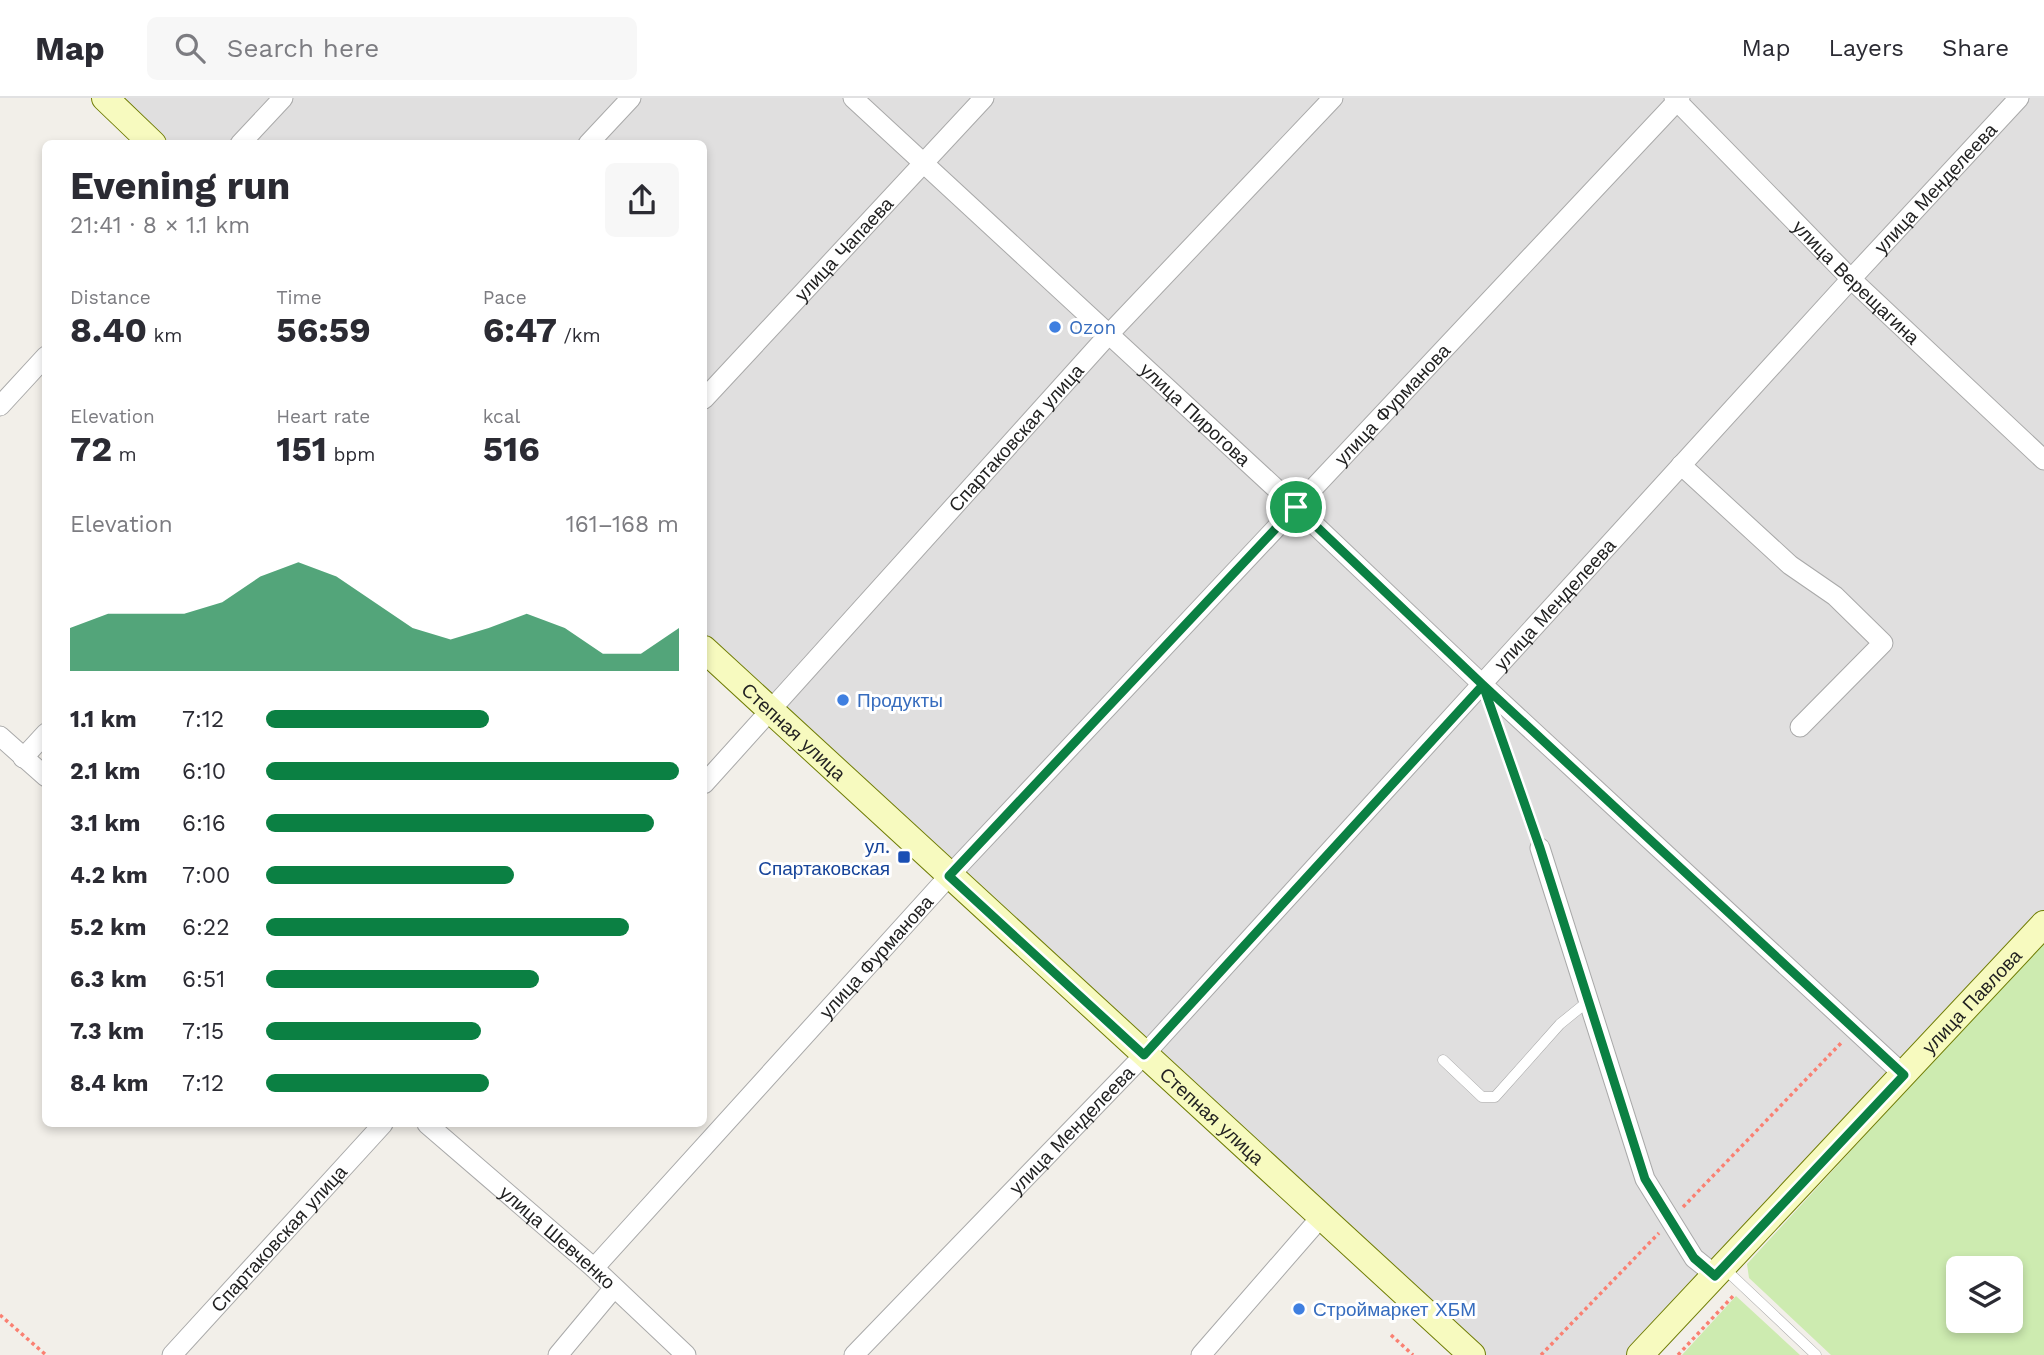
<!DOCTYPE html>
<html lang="en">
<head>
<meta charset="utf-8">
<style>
  body { margin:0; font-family:"Work Sans",sans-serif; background:#f7f7f7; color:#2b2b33; height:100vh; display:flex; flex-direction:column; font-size:26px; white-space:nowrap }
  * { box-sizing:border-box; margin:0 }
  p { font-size:23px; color:#7c7c81 }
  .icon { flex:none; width:38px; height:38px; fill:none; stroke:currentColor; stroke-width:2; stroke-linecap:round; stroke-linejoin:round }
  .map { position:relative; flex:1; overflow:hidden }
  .drawer { position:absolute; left:42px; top:42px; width:665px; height:987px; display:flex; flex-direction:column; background:#fff; border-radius:10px; box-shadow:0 4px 10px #0003 }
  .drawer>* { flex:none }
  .tools { position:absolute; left:1946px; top:1158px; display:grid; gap:14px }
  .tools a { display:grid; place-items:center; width:77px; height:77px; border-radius:10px; background:#fff; box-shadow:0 4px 10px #0003; font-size:35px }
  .pin { position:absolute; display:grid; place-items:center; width:60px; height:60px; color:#fff; margin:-30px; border:4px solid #fff; border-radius:50%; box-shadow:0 2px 7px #0007 }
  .round { display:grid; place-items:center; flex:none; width:74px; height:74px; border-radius:10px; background:#f7f7f7 }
  .headline { display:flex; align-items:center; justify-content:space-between; height:119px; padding:0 28px }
  h1 { font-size:38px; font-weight:700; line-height:52px }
  .stats { display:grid; grid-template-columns:repeat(3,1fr); gap:10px; height:119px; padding:7px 28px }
  .stats div { display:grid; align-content:center }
  .stats b { font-size:35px; font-weight:700 }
  .stats small { font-size:19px; font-weight:400 }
  .stats p { font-size:19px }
  .chart { height:196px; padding:14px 28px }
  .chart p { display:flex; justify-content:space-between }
  .chart svg { width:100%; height:126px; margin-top:7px; fill:#0b8043; opacity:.7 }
  ul { padding:0 28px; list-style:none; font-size:23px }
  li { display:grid; grid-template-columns:112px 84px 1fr; align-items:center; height:52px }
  li i { height:18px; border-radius:9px; background:#0b8043 }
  header { display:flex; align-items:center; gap:42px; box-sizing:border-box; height:98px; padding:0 35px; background:#fff; border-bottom:2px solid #e1e1e2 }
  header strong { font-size:33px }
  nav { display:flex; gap:38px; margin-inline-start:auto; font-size:24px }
  .search { width:490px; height:63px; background:#f7f7f7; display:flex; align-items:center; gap:18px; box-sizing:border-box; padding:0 24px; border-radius:10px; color:#7c7c81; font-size:26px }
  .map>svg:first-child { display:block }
  .residential { fill:#e0dfdf }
  .grass { fill:#cdebb0; fill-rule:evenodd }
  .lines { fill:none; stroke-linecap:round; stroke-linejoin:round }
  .lane-casing { stroke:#a9a9a9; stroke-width:11 }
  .street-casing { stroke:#a9a9a9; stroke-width:21 }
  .secondary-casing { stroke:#707d05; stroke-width:28 }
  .path { stroke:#fa8072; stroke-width:3.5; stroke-dasharray:3.5 3.5; stroke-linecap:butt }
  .lane { stroke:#fff; stroke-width:10 }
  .street { stroke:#fff; stroke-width:19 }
  .secondary { stroke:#f7fabf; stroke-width:26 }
  .route-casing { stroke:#fff; stroke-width:14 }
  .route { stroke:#0b8043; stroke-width:9 }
  .shop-dot { fill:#3f7fe0; stroke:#fff; stroke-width:2.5 }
  .transit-dot { fill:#1a4fb4; stroke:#fff; stroke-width:2.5 }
  .labels { text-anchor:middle; stroke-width:6; stroke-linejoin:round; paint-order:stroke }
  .street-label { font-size:19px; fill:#222; stroke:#fff }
  .shop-label { font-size:19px; fill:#366cbe; stroke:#fff; text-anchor:start }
  .transit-label { font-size:19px; fill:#164399; stroke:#fff; text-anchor:end }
</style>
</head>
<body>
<header>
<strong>Map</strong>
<div class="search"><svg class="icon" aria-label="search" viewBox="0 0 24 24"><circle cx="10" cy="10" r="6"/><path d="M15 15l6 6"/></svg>Search here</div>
<nav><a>Map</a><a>Layers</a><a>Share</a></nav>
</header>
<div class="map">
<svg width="2044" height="1257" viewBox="0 0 2044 1257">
  <rect width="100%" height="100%" fill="#f2efe9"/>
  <path class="residential" d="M105,0H2044V826L1640,1257H1472L704,551V46L153,45Z"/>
  <path class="grass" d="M2044,842V1257H1831L1749,1180L1747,1166ZM1958,1171H2011V1223H1958Z
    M1736,1198L1800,1257H1682Z"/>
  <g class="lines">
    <g class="lane-casing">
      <path id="lane" d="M1443,962L1482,999H1495L1560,926L1586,905
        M1725,1171L1816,1257"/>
    </g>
    <g class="street-casing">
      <g id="street">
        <path id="s1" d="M853,0L1296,409L1483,587L1904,977"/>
        <path id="s2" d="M1674,0L1851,181L2044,362"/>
        <path d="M240,46L283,0"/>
        <path d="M588,46L631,0"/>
        <path id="s3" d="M704,301L984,0"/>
        <path d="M0,308L46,258"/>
        <path d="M1681,367L1790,467L1835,498L1883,545L1800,629"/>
        <path d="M0,638L46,679"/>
        <path d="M23,660L46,635"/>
        <path id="s4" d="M704,686L1110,235L1333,0"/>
        <path d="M1540,750L1645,1081L1694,1160L1715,1177"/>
        <path id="s5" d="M427,1026L594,1170L686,1257"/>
        <path id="s6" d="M594,1170L949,778L1680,0"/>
        <path id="s7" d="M172,1257L383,1026"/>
        <path d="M558,1257L613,1191"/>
        <path id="s8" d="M854,1257L1144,957L1851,181L2019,0"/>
        <path d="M1201,1257L1321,1119"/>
      </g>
    </g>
    <g class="secondary-casing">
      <g id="secondary">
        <path d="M105,0L153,46"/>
        <path id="s9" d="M704,551L1472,1257"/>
        <path id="s10" d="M1640,1257L2044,826"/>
      </g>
    </g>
    <path class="path" d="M1496,627L1533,732
      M1683,1109L1843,943
      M0,1217L46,1257
      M1391,1237L1413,1257
      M1541,1257L1659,1135
      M1678,1257L1734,1197"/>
    <use href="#lane" class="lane"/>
    <use href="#street" class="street"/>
    <use href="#secondary" class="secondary"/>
  </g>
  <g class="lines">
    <g class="route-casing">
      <path id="route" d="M1296,409L949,778L1144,957L1483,587L1540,750L1645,1081L1694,1160L1715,1178L1904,977L1483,587L1296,409"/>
    </g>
    <use href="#route" class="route"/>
  </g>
  <g class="shop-dot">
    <circle cx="1055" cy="229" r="7"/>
    <circle cx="843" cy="602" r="7"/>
    <circle cx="1299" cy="1211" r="7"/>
  </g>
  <rect class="transit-dot" x="897" y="752" width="14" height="14" rx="3.5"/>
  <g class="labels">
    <g class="street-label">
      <text dy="7" stroke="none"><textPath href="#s8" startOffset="1591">улица Менделеева</textPath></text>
      <text dy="7" stroke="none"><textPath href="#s3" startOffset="205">улица Чапаева</textPath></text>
      <text dy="7" stroke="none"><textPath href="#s2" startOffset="259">улица Верещагина</textPath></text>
      <text dy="7" stroke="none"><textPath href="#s6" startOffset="1176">улица Фурманова</textPath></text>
      <text dy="7" stroke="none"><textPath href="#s1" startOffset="466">улица Пирогова</textPath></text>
      <text dy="7" stroke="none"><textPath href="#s4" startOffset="466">Спартаковская улица</textPath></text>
      <text dy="7" stroke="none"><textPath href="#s8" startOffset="1027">улица Менделеева</textPath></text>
      <text dy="7" stroke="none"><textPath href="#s9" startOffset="122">Степная улица</textPath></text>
      <text dy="7" stroke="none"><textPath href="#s6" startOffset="420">улица Фурманова</textPath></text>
      <text dy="7" stroke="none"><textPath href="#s10" startOffset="485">улица Павлова</textPath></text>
      <text dy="7" stroke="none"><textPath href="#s9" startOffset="690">Степная улица</textPath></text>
      <text dy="7" stroke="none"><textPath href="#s8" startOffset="313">улица Менделеева</textPath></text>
      <text dy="7" stroke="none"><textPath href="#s7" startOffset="158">Спартаковская улица</textPath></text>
      <text dy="7" stroke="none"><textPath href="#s5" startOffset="173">улица Шевченко</textPath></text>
    </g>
    <g class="shop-label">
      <text x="1069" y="236">Ozon</text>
      <text x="857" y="609">Продукты</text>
      <text x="1313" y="1218">Строймаркет ХБМ</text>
    </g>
    <g class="transit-label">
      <text x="890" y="755">ул.<tspan x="890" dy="22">Спартаковская</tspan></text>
    </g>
  </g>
</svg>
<div class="tools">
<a><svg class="icon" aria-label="layers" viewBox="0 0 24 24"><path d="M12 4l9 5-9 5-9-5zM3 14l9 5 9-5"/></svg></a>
</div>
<div class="pin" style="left:1296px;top:409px;background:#1e9e55"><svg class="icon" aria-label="arrive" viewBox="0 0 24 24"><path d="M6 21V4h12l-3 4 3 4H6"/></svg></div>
<section class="drawer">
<div class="headline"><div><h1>Evening run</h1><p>21:41 · 8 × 1.1 km</p></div><a class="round"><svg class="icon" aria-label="share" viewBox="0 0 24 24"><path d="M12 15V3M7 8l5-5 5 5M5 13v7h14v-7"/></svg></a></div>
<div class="stats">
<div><p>Distance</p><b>8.40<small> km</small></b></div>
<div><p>Time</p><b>56:59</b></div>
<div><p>Pace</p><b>6:47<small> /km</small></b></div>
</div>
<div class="stats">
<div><p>Elevation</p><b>72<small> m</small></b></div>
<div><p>Heart rate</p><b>151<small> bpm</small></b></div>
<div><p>kcal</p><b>516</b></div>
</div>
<div class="chart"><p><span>Elevation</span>161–168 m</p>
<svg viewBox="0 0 160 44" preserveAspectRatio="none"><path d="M0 44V29L10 24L20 24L30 24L40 20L50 11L60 6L70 11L80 20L90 29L100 33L110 29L120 24L130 29L140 38L150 38L160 29V44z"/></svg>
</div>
<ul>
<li><b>1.1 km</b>7:12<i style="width:54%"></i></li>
<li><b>2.1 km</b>6:10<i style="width:100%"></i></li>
<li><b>3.1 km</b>6:16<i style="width:94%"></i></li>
<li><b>4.2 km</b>7:00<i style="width:60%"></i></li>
<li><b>5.2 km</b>6:22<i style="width:88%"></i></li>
<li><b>6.3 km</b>6:51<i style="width:66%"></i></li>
<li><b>7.3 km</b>7:15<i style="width:52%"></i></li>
<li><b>8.4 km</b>7:12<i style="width:54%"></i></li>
</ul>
</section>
</div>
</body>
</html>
